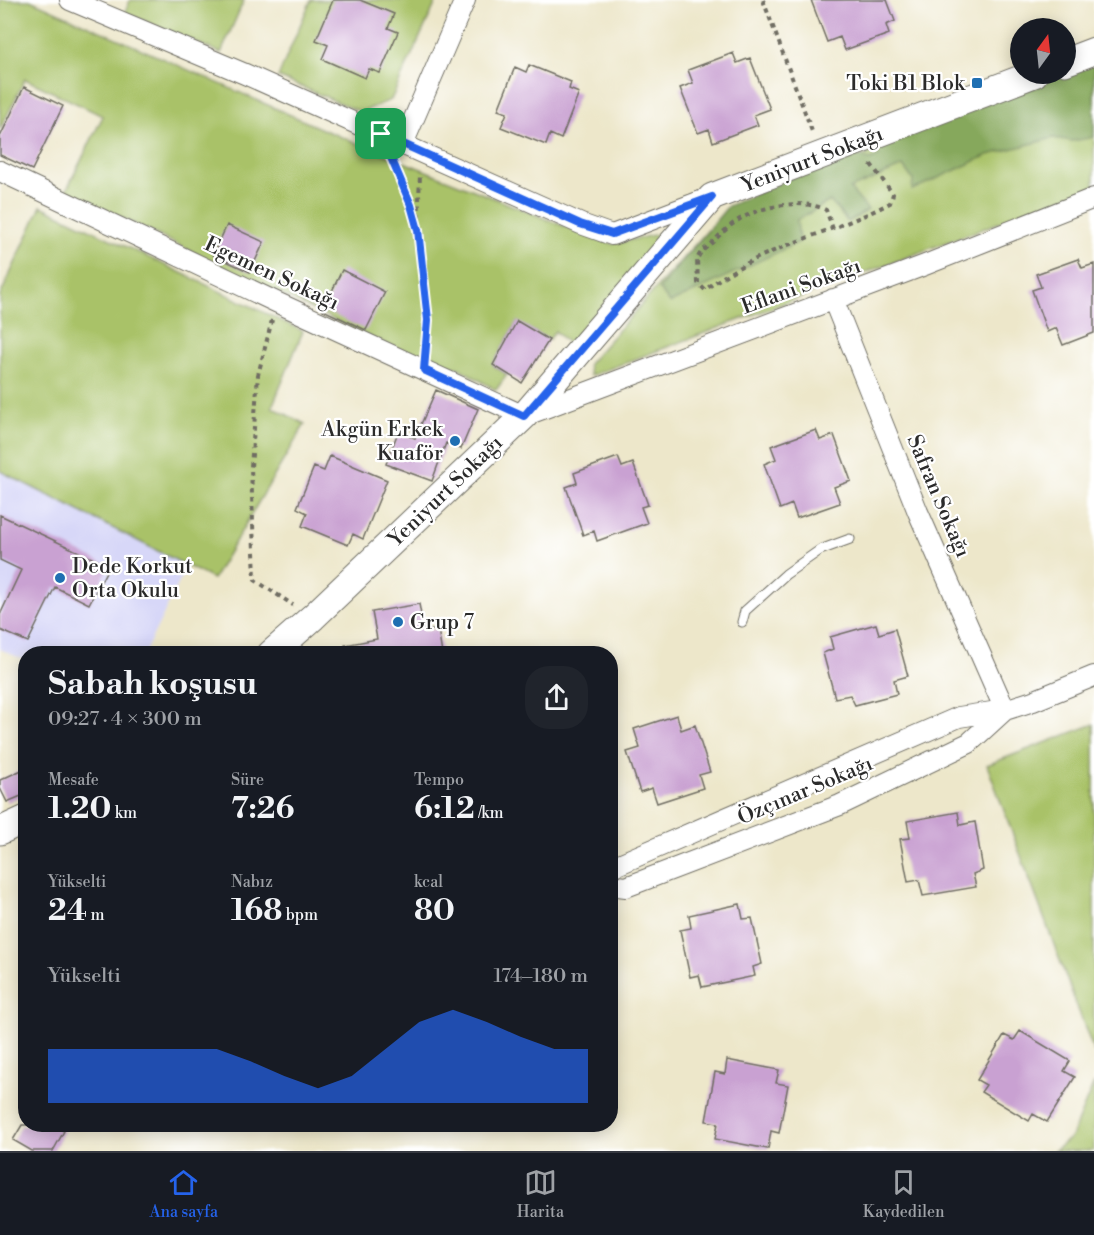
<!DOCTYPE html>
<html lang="tr">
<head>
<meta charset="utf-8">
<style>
  body { margin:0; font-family:"Libre Bodoni",serif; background:#20242c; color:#f1f3f6; height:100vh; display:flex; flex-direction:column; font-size:22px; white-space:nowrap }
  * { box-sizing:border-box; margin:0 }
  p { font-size:20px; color:#9ea1a6 }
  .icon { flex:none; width:33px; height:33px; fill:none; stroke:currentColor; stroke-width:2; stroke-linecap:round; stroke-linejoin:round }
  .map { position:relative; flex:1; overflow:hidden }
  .details { position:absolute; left:18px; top:646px; width:600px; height:486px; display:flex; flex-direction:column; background:#171b24; border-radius:24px; box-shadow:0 3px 15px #0003 }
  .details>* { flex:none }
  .needle { width:39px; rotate:15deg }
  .fabs { position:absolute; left:1010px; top:18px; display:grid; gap:12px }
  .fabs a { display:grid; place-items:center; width:66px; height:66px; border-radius:50%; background:#171b24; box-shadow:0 3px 15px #0003; font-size:30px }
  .pin { position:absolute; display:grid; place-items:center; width:51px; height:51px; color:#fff; margin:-26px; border-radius:12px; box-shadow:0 3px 9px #0006 }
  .round { display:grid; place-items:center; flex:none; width:63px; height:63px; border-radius:24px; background:#20242c }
  .headline { display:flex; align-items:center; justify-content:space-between; height:102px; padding:0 30px }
  h1 { font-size:33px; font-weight:800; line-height:45px }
  .figures { display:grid; grid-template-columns:repeat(3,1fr); gap:9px; height:102px; padding:6px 30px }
  .figures div { display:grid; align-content:center }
  .figures b { font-size:30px; font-weight:800 }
  .figures small { font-size:16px; font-weight:400 }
  .figures p { font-size:16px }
  .chart { height:168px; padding:12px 30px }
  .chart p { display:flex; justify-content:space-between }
  .chart svg { width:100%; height:108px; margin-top:6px; fill:#2563eb; opacity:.7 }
  .tab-bar { display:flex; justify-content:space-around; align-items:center; height:84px; border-top:2px solid #363941; background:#171b24; font-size:16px; color:#9ea1a6 }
  .tab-bar a { display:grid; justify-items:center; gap:3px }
  .tab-bar .current { color:#2563eb }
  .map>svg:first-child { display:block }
  .built { fill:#d7d7f8 }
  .green { fill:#a9c268; stroke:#6a764a; stroke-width:1.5 }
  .forest { fill:#86a85c; stroke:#586a44; stroke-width:1.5 }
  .building { fill:#c9a1d2 }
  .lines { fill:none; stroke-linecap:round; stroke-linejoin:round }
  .lane-casing { stroke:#6f6d63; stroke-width:11 }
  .street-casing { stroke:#6f6d63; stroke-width:22 }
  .secondary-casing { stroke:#6f6d63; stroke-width:29 }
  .path { stroke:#6f6d63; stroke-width:4; stroke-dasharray:4.5 4.5; stroke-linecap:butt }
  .lane { stroke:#fff; stroke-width:9 }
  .street { stroke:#fff; stroke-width:20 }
  .secondary { stroke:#fff; stroke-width:27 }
  .route-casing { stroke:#fff; stroke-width:12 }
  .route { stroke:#2563eb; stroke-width:8 }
  .poi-dot { fill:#1f6fb2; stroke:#fff; stroke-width:2 }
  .labels { text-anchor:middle; stroke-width:4.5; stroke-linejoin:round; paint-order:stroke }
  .poi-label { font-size:21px; fill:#2b2b2b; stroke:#fff; text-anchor:end }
  .street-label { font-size:21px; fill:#2b2b2b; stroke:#fff }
</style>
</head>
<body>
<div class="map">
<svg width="1094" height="1151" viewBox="0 0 1094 1151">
  <rect width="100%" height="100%" fill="#fff"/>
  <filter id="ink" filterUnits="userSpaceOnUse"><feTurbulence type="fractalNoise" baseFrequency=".0167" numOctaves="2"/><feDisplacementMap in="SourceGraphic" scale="12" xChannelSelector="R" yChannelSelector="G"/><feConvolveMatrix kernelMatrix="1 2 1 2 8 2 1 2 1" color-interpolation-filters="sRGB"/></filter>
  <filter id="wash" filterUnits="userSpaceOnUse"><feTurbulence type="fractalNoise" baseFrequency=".008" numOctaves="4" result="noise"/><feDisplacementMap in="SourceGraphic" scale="24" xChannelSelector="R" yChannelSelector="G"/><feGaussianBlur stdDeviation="1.35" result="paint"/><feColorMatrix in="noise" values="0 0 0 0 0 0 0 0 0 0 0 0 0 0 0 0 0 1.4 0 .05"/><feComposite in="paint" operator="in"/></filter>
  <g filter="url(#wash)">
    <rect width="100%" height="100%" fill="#ede7ca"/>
    <path class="built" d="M0,471L187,566L144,654H26L25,659H22L0,649Z"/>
    <path class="green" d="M0,0H30L329,132L586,235L613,244L658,234L662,240L572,347L555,331L549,340L517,322L493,365L507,375L496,390L459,368L434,363L378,341L66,191L103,116L25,79L0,130Z
      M130,0H244L221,53L125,13Z
      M311,0H437L391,100L361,112L278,77Z
      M1094,65V187L590,376L588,364L727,209Z
      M41,206L303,331L272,407L305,424L213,579L0,471V296Z
      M1094,724V1052L987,765Z
      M1094,1083V1151H1054L1071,1137Z"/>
    <path class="forest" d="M1094,62V137L1073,141L1053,138L988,155L912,190L913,180L903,166L850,189L868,210L848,222L830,201L797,220L799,242L670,303L659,289L728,206L848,152L870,160L879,156L880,143Z"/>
    <g id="blocks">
      <path class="building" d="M333,0H360L394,14L388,28L398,32L380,73L369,69L365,78L322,59L328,45L316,40Z
        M811,0H887L895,21L886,25L889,34L845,50L840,37L827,42Z
        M733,53L737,63L750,58L770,109L754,115L758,125L713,142L709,129L698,133L680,88L693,83L688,70Z
        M529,65L571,82L569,89L579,93L561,139L550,134L546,145L501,127L507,113L498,110L515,67L526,72Z
        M24,87L63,106L32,170L0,155V137Z
        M227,225L264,242L250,272L213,255Z
        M1078,259L1082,268L1094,264V333L1063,345L1056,328L1047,332L1032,290L1041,287L1036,274Z
        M342,270L385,292L366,330L323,310Z
        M517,321L549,340L522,383L493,365Z
        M436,390L478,409L461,449L446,443L432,481L386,464L398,432L415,438Z
        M816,430L820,440L834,435L851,481L834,487L840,503L797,518L792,504L780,509L764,464L776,459L771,446Z
        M330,456L387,480L363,539L353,534L348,545L302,526L307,513L297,508L314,467L324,471Z
        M618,457L622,467L633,463L648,505L641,507L647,523L597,541L594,531L583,535L566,487L577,483L574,473Z
        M0,515L109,566L89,604L55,587L28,642L0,630V615L21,570L0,560Z
        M419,604L424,631L438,629L442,654H346L345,645L377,639L372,612Z
        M876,624L879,634L895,629L908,676L894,680L897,694L855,705L850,695L835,698L823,653L833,649L830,637Z
        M677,715L681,730L695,725L710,772L699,775L703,788L657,803L652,788L640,792L627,752L640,748L634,729Z
        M26,768V794L7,802L0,788V780Z
        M958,812L960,825L975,822L983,870L973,874L976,887L923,896L919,880L908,882L900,839L910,838L907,821Z
        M740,904L743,919L752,918L762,964L753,967L755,976L702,987L699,975L690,977L680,930L691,928L689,915Z
        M1020,1031L1070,1061L1064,1071L1075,1077L1047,1122L1033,1114L1029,1121L981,1092L986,1085L977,1080L1004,1035L1014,1040Z
        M727,1060L779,1070L776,1083L788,1085L779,1133L771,1131L768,1149L715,1139L718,1123L706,1121L715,1072L725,1074Z
        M22,1125H53L64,1131L53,1151H32L13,1140Z"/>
    </g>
  </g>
  <g filter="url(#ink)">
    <use href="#blocks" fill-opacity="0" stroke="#6f6d63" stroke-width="1.5"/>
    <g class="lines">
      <g class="lane-casing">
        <path id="lane" d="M742,622L745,611L786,574L820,550L850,539"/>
      </g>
      <g class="street-casing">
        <path id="street" d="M70,0L245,74L581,224L612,235L711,197
          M403,144L465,0
          M0,171L276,302L524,416L925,265L1094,198
          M833,299L918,512L1005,710
          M610,868L959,717L1005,710L1033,701L1094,676
          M610,885L626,887L840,805L969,743L1005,710"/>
      </g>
      <g class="secondary-casing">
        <path id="secondary" d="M1065,62L1094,51
          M271,654L313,617L524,416L712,197L1034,74
          M0,831L26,819"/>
      </g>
      <path class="path" d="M763,0L813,134
        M393,162L411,205L418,230L428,320L426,351
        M418,227L420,174
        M833,229L826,210C803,198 762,206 740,219C726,227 714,242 701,252L697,259L698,283L705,290C758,247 830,235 890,203L893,194L870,163
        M272,320L258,375L251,467L255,580L293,605"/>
      <use href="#lane" class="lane"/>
      <use href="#street" class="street"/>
      <use href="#secondary" class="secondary"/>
    </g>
  </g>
  <g class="lines" filter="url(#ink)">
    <g class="route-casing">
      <path id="route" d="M381,134L580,224L612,234L712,197L524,416L424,370L428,320L418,230L411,205Z"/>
    </g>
    <use href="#route" class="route"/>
  </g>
  <g class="poi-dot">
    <rect x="971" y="77" width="12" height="12" rx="3"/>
    <circle cx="455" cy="441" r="6"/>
    <circle cx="60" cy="578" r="6"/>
    <circle cx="398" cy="622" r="6"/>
  </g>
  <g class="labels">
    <g class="poi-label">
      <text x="965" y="90">Toki B1 Blok</text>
      <text x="443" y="436">Akgün Erkek<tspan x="443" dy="24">Kuaför</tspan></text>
      <text x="72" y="573" text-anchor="start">Dede Korkut<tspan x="72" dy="24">Orta Okulu</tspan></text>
      <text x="410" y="629" text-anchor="start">Grup 7</text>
    </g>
    <g class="street-label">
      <text transform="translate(812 159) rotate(-21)" y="7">Yeniyurt Sokağı</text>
      <text transform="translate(272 273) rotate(25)" y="7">Egemen Sokağı</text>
      <text transform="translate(801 286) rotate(-20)" y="7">Eflani Sokağı</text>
      <text transform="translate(445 491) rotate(-44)" y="7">Yeniyurt Sokağı</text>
      <text transform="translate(939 496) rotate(67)" y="7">Safran Sokağı</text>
      <text transform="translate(805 790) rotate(-23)" y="7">Özçınar Sokağı</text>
    </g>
  </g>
</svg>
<div class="fabs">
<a><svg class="needle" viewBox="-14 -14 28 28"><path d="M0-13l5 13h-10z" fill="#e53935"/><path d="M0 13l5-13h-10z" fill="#9ea1a6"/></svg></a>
</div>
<div class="pin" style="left:381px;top:134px;background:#1e9e55"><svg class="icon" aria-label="arrive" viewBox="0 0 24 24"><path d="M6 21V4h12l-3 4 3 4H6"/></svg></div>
<section class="details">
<div class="headline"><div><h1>Sabah koşusu</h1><p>09:27 · 4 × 300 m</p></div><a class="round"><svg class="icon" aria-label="share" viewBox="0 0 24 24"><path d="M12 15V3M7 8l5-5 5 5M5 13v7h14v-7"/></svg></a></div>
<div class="figures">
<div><p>Mesafe</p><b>1.20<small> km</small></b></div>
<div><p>Süre</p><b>7:26</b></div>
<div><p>Tempo</p><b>6:12<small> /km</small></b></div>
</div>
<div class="figures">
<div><p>Yükselti</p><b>24<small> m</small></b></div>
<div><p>Nabız</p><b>168<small> bpm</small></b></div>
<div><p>kcal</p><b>80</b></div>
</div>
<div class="chart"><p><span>Yükselti</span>174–180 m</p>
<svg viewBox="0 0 160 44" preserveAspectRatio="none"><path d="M0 44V22L10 22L20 22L30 22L40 22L50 22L60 27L70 33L80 38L90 33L100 22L110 11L120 6L130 11L140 17L150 22L160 22V44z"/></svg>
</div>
</section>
</div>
<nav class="tab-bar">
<a class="current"><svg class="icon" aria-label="home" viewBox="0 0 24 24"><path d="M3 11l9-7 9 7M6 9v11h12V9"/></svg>Ana sayfa</a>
<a><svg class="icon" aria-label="map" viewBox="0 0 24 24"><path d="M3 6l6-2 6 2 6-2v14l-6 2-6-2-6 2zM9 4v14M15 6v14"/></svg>Harita</a>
<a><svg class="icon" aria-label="saved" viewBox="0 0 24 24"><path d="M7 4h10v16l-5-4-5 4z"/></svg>Kaydedilen</a>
</nav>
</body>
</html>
